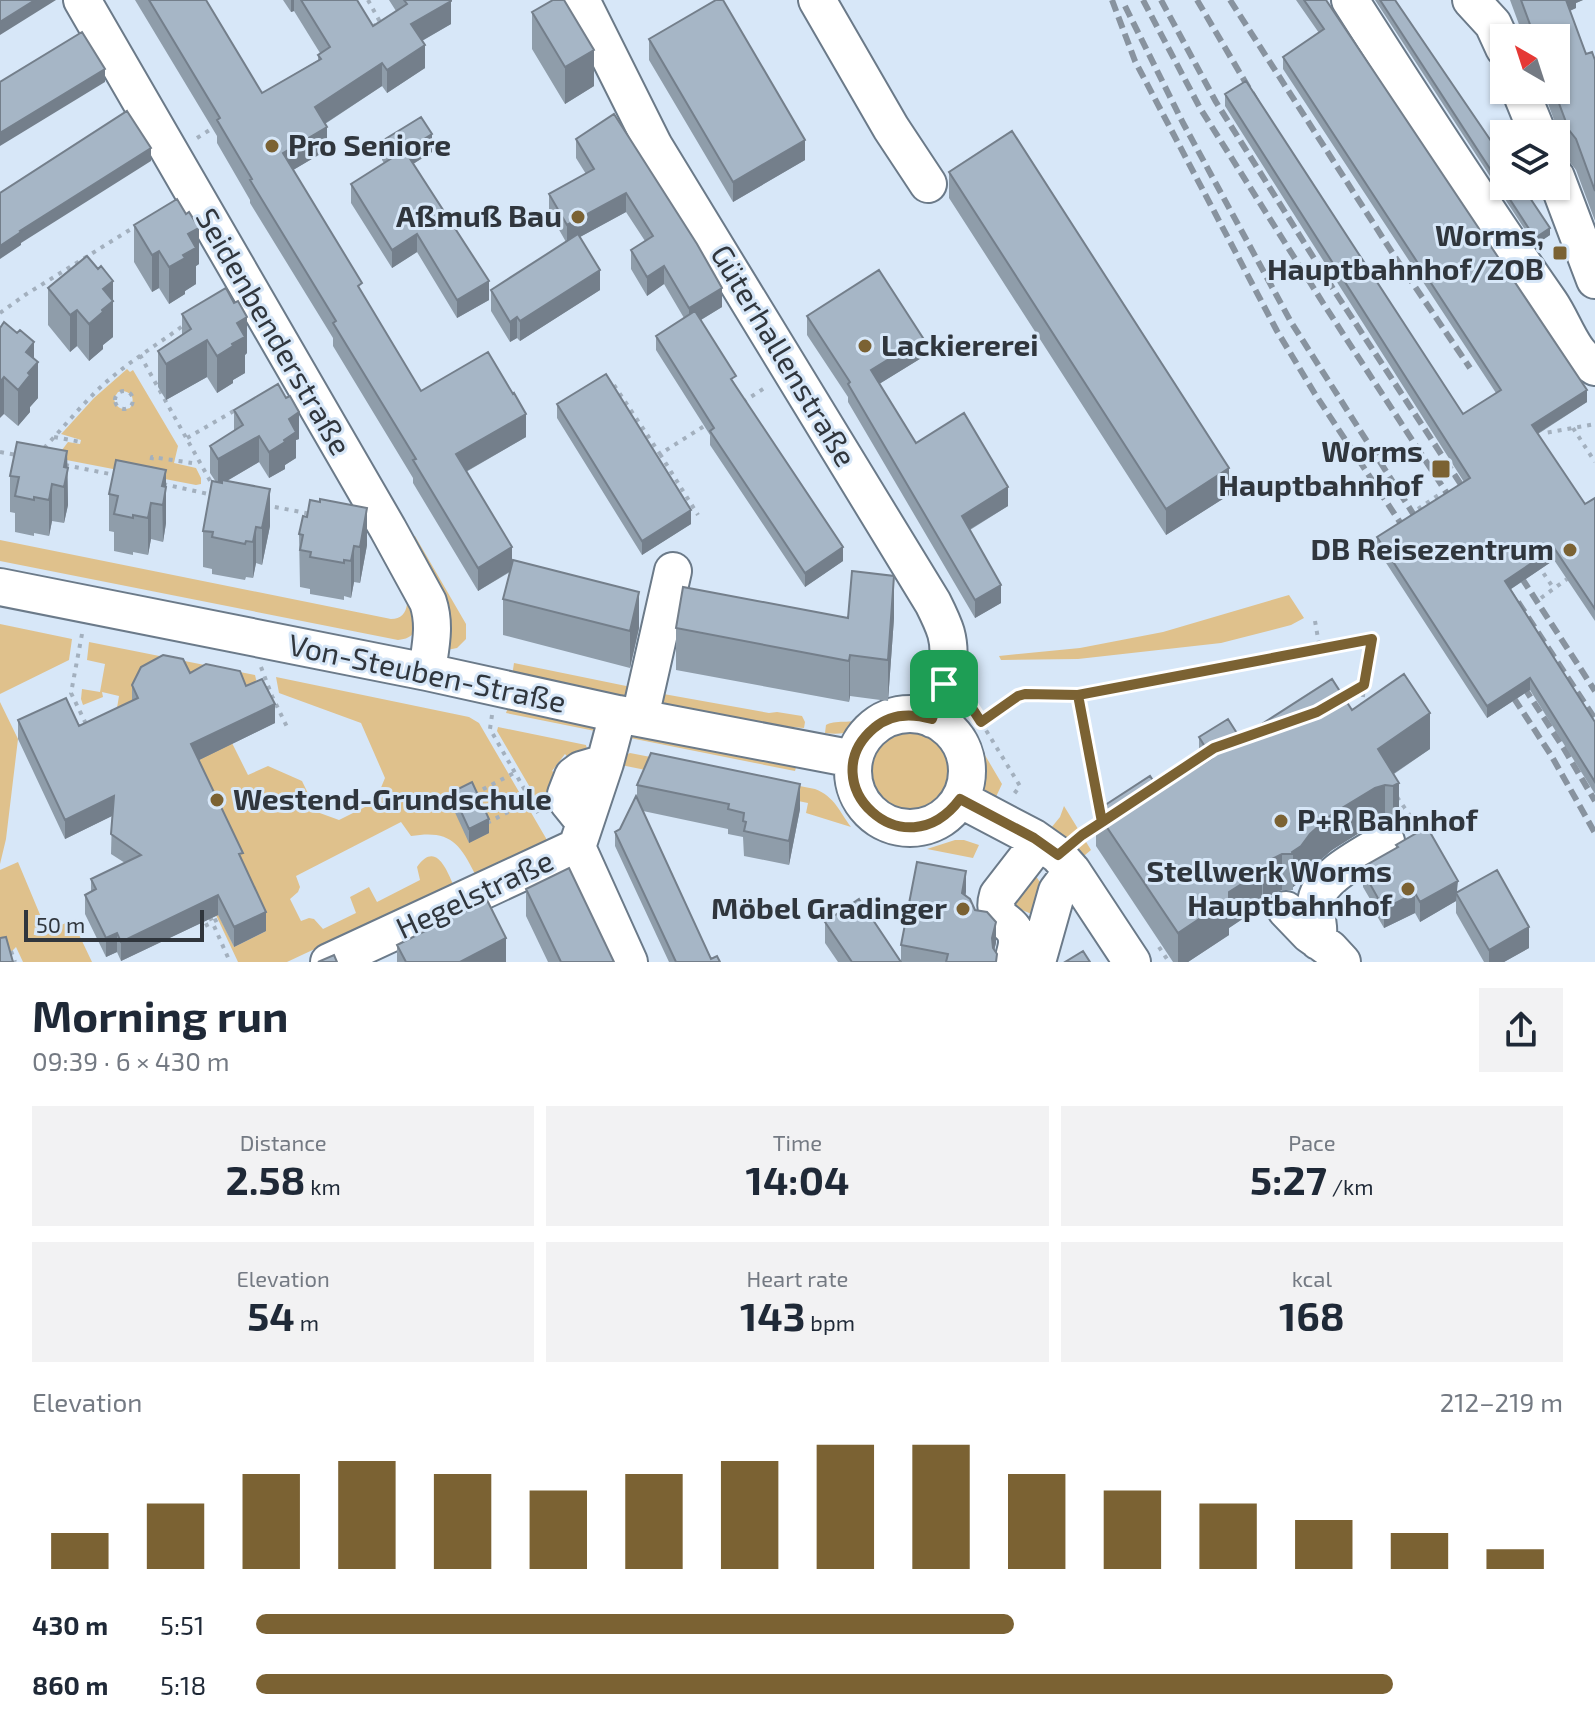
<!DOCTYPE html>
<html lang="en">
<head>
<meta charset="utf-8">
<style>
  body { margin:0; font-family:"Exo 2",sans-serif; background:#f2f2f3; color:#1f2937; height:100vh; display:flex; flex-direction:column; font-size:30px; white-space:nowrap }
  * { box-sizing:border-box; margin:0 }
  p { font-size:26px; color:#747a83 }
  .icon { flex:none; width:44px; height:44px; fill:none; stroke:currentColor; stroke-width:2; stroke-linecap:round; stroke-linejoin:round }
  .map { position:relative; height:962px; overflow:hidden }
  .details { display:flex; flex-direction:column; background:#fff; flex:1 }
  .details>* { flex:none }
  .needle { width:52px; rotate:321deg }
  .tools { position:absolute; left:1490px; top:24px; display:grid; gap:16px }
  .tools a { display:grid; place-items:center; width:80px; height:80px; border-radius:0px; background:#fff; box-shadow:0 2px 6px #0004; font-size:40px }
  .scale { position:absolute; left:24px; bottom:20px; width:180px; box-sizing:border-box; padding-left:8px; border:4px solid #30363d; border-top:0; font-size:22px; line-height:28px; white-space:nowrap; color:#30363d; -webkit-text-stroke:6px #d7e7f8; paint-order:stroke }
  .pin { position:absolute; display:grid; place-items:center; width:68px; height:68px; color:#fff; margin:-34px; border-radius:16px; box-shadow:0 4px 12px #0006 }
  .round { display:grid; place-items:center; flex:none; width:84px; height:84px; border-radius:0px; background:#f2f2f3 }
  .summary { display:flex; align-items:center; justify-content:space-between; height:136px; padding:0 32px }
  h1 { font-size:44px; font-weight:700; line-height:60px }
  .figures { display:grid; grid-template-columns:repeat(3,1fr); gap:12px; height:136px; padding:8px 32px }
  .figures div { display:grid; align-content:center; border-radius:0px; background:#f2f2f3; text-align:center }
  .figures b { font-size:40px; font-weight:700 }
  .figures small { font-size:22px; font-weight:400 }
  .figures p { font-size:22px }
  .chart { height:224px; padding:16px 32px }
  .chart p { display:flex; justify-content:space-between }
  .chart svg { width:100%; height:144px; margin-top:8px; stroke:#7b6233; stroke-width:6 }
  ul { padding:0 32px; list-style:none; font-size:26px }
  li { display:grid; grid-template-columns:128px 96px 1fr; align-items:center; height:60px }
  li i { height:20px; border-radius:10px; background:#7b6233 }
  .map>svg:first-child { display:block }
  .green { fill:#dfc18c; fill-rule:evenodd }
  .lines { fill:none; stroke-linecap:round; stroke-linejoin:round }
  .minor-casing { stroke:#6b7a89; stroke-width:40 }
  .path { stroke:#a3b0be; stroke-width:4; stroke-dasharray:4 6; stroke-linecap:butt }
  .minor { stroke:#fff; stroke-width:36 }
  .rail { stroke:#88939f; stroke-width:6; stroke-dasharray:12 6; stroke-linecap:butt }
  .wall { fill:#8f9daa }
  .shaded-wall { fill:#747f8b }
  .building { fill:#a6b6c6; stroke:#747f8b; stroke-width:2 }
  .route-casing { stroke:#fff; stroke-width:16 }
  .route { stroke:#7b6233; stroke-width:10 }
  .poi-dot { fill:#7b6233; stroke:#d7e7f8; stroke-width:3 }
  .labels { text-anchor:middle; stroke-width:6; stroke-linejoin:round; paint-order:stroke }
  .poi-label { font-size:30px; font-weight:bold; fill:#30363d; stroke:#d7e7f8; text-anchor:end }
  .street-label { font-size:30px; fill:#30363d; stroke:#d7e7f8 }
</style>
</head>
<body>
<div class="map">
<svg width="1595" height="962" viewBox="0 0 1595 962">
  <rect width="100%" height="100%" fill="#d7e7f8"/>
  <path class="green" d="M127,369L130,372L133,370L178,446L174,463L196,468L201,478V484L196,485L56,458L68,442L80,444L81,440L61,434L64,431L94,398ZM123,391C133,393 135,399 130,408C121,411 115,407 114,398L118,392Z
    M415,536L466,624V639L457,648L447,650L408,540Z
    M0,540L391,619C401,619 406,613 407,604C416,620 422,638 398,640L0,561Z
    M1289,595L1304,618L1291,625L1221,643L1078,659L1001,660L999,656L1080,648L1163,632Z
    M0,624L72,639L69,660L0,694Z
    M89,642L255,675L260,696L132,705L116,714L119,696L102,692L103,697L83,705L81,699L82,689L100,692L105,664L87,660Z
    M514,663L636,688L633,700L512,676Z
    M276,677L469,717L479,723L547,840L475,874C459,841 448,830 411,836L401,822L296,876L300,887L298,892L290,899L301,921L309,918L314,919L323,929L356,913L350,897L369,887L377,902L420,880L417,867C435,841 446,868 453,884L287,962H238L215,913L217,912L234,947L266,931L191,764L232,743L248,775L268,766L302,781L317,812L339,820L375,802L385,778L361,723L279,693Z
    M658,693L769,713L777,712L802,716L805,722L804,728L763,725L655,704Z
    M0,702L18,739L6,839L0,864Z
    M956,706L1002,784L995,799C975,786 976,769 969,749C962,732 956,726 956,706Z
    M508,707L591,726L595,731L506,713Z
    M865,720L867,723C854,733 841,735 825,733L826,725C833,720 853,723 865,720Z
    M498,727L586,745L587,749L585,753L570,760L565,754L552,771L559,775L544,809L542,808L497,731Z
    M868 771a41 41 0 1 1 82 0a41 41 0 1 1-82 0Z
    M631,734L797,764L795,771L625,737Z
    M630,753L815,789C835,797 839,811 851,827L806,813L808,803L621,765L624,756Z
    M1064,806L1091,850L1079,860L1051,828L1060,817Z
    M955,840H964L979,845L973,858L927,849Z
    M18,862L41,917L40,935L72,920L92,962H23L16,947L6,957L0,959V870Z
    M1032,870L1047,893L1034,915L1005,903Z"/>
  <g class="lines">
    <g class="minor-casing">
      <path id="minor" d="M82,0L388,529L428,602C436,626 430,648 427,672
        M581,0L654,146L933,603C938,613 943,623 946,633C954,662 942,691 932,719
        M817,0L891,128L928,184
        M1350,0C1415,102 1481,204 1550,303C1565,325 1571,353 1595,367
        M1471,0L1493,24L1504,48
        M1520,90L1538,134
        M1556,177L1595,280
        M0,587L427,672L618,714L854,759
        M618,714L605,763L577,847L629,962
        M853 771a57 57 0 1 1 114 0a57 57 0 1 1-114 0Z
        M640,717L673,571
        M960,799L1034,838L1058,855L1072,871L1132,962
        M585,823L568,802L566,794L573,776L581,770L605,763
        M1286,910L1309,934L1330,949L1342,962
        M1318,941C1320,925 1315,917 1316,903C1317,877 1366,854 1386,841
        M329,962L577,847
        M1013,962C1014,956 1017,948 1017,942C1017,917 989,925 998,895L1039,842
        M1037,962L1057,891L1072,871"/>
    </g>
    <path class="path" d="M368,0L380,22L369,29
      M197,138L216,126
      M0,313L25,295L136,226
      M140,355L213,486
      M614,385L660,454L709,423
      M115 400a9 9 0 1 1 18 0a9 9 0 1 1-18 0Z
      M743,402L766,387
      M1541,427L1545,433L1595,424
      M1573,428L1595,462
      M54,437L81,442
      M187,438L237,409
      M44,448C64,427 82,404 103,385C128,362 157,345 184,325
      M0,452L17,455
      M660,454L698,515
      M65,465L115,475
      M150,470L152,457L192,463
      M163,484L213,495
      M265,505L311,514
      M1418,509L1440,494
      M1538,565L1554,589
      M1541,598L1567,579
      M1315,621L1320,650
      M82,634L71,693L87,726
      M261,667L272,696L289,731
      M1078,695L1100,812
      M969,704L981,722L1018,696L1025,694L1078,695L1372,639L1364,685L1341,699
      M1362,707L1364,685
      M492,715L490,729L538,813
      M981,722L1020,786L1014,794
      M1155,788L1201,757
      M474,794L514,773
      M1397,797L1415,823L1412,825
      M487,823L531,800
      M1081,835L1101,823
      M210,917L230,962
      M205,926L220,918
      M1159,947L1169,962
      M11,951L15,962"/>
    <use href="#minor" class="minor"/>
    <path class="rail" d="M1112,0L1135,61L1277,331L1315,394L1413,542
      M1143,0L1200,108L1323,303L1459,512
      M1161,0L1216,102L1337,295L1473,503
      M1197,0L1257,102
      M1230,0L1397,260L1470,368
      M1125,6L1183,123L1291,322L1426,534
      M1512,563L1595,691
      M1518,602L1595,719
      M1514,672L1563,747L1595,801
      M1504,683L1551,755L1595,833"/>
  </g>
  <path class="wall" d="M135,0H206L262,93L318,60V55L320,53L294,11L291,12L283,0H357L373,26L396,11L389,0H451V24L422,41L425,68L387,93L382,86L325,124L327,150L293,170L362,293L421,391L526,437L466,472L512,564L639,628L630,668L503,635V599L510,572L478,591L413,483V478L333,346V338L250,203V200L217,143V136Z
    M1296,0H1326L1587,402L1538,434L1585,504L1595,498V621L1554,560L1511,589L1595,722V794L1530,690L1487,718L1377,549V537L1464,482L1225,106V94L1463,414L1496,393L1283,69V57L1319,33Z
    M1375,0H1395L1550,235L1535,245Z
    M1510,0H1583L1576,3V8L1570,11L1586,54L1595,60V221L1576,170L1569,161L1543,90H1556V38H1524Z
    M532,12L594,86L565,104L532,49Z
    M649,39L805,160L733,202L649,60Z
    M614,114L722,307L701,320L736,386L843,561L805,587L710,445V435L656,350V336L684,318L664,284L647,296L631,269V250L645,241L626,212L580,237L600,290L520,341L517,338L510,342L491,311V290L566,242L549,212V194L586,174L576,158V139Z
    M382,141L432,152L413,164L489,300L457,318L417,252L392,268L351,203V184L384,163L382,160Z
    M949,172L1229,495L1166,535L949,198Z
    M134,225L199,264L196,266V284L185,291V294L169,304L159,288L152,292L134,262Z
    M98,269L113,281V337L103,345V349L89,361L77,346L70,352L48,325V288Z
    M182,314L247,353L245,355V373L233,380V383L217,393L207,377L166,400L158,387V351L182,335Z
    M807,316L923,357L879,384L916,443L1008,506L970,530L1001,603L975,618L848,402V397L807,335Z
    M0,328L34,359L38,398L30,407V412L18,426L4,414Z
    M557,404L691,524L642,555L557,418Z
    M234,410L299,439L296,440V458L285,465V469L269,478L259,462L227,481L270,526L262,565L256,563L253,578L246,577L245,580L212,574V569L203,567V531L216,482L210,473V446L234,431Z
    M67,451L68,505L64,523L52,521L49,536L34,533V536L15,532V513L10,512V476Z
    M166,470V523L163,542L151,539L148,555L133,552V555L114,551V532L109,531V494Z
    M299,534L367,545L360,583L354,582L351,598L344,596V600L310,594V589L300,587Z
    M848,618H894L888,701L850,696L849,702L676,670V628Z
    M190,673L246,686L275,723L199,760L243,863L266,931L234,947L218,915L121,961L117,952L106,957L85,914V895L91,892V879L125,863L111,854L112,816L65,839L18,739V720L79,726L132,701V685Z
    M1352,710L1430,749L1394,774L1399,818L1393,822L1385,820L1375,823L1332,850L1310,869L1301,881L1293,887V890H1282L1272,894L1263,909L1262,906L1229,928V935L1188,962H1173L1096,846V811L1160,791L1199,766V737L1240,738Z
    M637,785L800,809L789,865L744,856L743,837L728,834V829L643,811L711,959L720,962H669L615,846V832L620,829L637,797Z
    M452,792L489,833L469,843L452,806Z
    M1396,845L1458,892L1529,948L1504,962H1484L1456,913V901L1420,922L1415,913L1384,928L1370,904V899L1363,887V867L1396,848Z
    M526,889L614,962H548L526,916Z
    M966,892L965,896L996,943L994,950L997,962H901V945Z
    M825,922L901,962H838L825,943Z
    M397,945L506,962H397Z"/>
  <path class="shaded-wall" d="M35,0H56L0,35V22Z
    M291,0H294V11L291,12Z
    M1565,0H1583L1576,3V8L1569,11Z
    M451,1V24L411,47V24Z
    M425,45V68L387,93V70Z
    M594,50V86L565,104V67Z
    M382,63V86L315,130V107Z
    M105,69V82L0,146V133Z
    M327,127V150L283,176V153Z
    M432,134V152L405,169V151Z
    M805,140V160L733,202V182Z
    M151,148V161L21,243V245L0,259V246L20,231Z
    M626,193V212L567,244V225Z
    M199,228V264L196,266V284L185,291V294L169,304V267L188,234Z
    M1550,228V235L1535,245V238Z
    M417,234V252L392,268V250Z
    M159,251V288L152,292V255Z
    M664,266V284L647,296V277Z
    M600,270V290L520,341V321Z
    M113,281V337L103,345V349L89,361V324L103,289Z
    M489,281V300L457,318V300Z
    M722,288V307L689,327V308Z
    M77,310V346L70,352V315Z
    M247,317V353L245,355V373L233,380V383L217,393V356L237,323Z
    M517,317V338L510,342V322Z
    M923,338V357L871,389V370Z
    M207,340V377L166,400V364Z
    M34,342V366L38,362V398L30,407V412L18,426V390L26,352Z
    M4,377V414L0,418V382Z
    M1587,390V402L1532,437V425Z
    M299,412V439L296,440V458L285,465V469L269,478V452L289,419Z
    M526,414V437L456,477V454Z
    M259,436V462L218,486V459Z
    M67,451L68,505L64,523V467Z
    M1229,468V495L1166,535V509Z
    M166,470V523L163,542L162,486Z
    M52,484V521L49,536V500Z
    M1008,487V506L962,534V516Z
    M270,489V526L262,565V528Z
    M151,503V539L148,555V518Z
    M367,508V545L360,583V547Z
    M691,510V524L642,555V541Z
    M256,527V563L253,578V542Z
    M354,546V582L351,598V561Z
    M512,547V570L478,591V568Z
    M843,547V561L805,587V573Z
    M1554,548V560L1505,593V581Z
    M894,576V618L888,701V660Z
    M1001,585V603L975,618V600Z
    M639,592V628L630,668V631Z
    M850,655V696L849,702V661Z
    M1530,678V690L1487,718V706Z
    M275,704V723L191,764V744Z
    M1430,713V749L1378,784V749Z
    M1399,783V818L1393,822V786Z
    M800,784V809L789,865V841Z
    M1385,785V820L1375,823L1332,850L1310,869L1301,881L1293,887V854L1292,852L1332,814L1375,788Z
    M114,796V815L65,839V820Z
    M489,819V833L469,843V829Z
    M1282,854V890L1272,894L1263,909V874L1272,859Z
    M966,871V892L962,914V893Z
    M1262,871V906L1229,928V935L1188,962H1178V933L1229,892Z
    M1458,881L1456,901L1420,922V902Z
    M1415,893V913L1384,928V909Z
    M218,895V915L121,961V942Z
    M266,912V931L234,947V927Z
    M996,922V943L992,959V938Z
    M1529,927V948L1504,962H1489V950Z
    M117,933V952L106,957V938Z
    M506,938V962H460Z"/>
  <path class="building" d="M0,0H35L0,22Z
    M149,0H206L262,93L321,59L318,55L330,47L301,0H357L373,26L407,4L404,0H451V1L411,24L425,45L387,70L382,63L315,107L327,127L283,153L362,283L358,286L421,391L488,352L513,394L514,393L526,414L456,454L512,547L478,568L413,460L416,459L333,323L336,321L250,180L252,179L217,120L220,118Z
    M553,0H564L594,50L565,67L532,12Z
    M716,0H723L805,140L733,182L649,39Z
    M1304,0H1326L1587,390L1532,425L1585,504L1595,498V609L1554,548L1505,581L1595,722V782L1530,678L1487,706L1377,537L1470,478L1225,94L1246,81L1463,414L1501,390L1283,57L1324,29Z
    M1380,0H1395L1504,160V186H1522L1550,228L1535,238Z
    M1521,0H1566L1586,54L1592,52L1595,60V191L1576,139L1569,130L1554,90H1556V38H1535Z
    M82,32L105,69L0,133V82Z
    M127,111L151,148L20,231L21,232L0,246V193Z
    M614,114L697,244L722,288L689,308L664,266L647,277L631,250L653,236L626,193L567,225L549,194L594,169L576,139Z
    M421,117L432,134L405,151L489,281L457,300L417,234L392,250L351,184L392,158L382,141Z
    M1012,131L1229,468L1166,509L949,172Z
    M177,199L186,214L189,212L199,228L188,234L196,248L183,255L185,258L169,267L159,251L152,255L134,225Z
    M578,234L600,270L520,321L517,317L510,322L491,290Z
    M87,256L98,269L101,266L113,281L103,289L113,301L102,310L103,312L89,324L77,310L70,315L48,288Z
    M879,270L923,338L871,370L916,443L964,413L1008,487L962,516L1001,585L975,600L848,384L850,382L807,316Z
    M226,288L234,303L238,301L247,317L237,323L245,337L232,344L233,346L217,356L207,340L166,364L158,351L191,329L182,314Z
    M695,311L736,376L731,379L843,547L805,573L710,431L714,428L656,336Z
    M4,322L17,333L20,330L34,342L26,352L38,362L28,373L30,375L18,390L4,377L0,382V328Z
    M606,374L691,510L642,541L557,404Z
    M278,384L286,398L290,396L299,412L289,419L296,432L284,440L285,442L269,452L259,436L218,459L210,446L243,425L234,410Z
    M17,442L67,451L64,467L68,468L64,487L52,484L49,500L34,497V500L15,496L19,477L10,476Z
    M116,460L166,470L162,486L166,487L163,505L151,503L148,518L133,515V518L114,514L118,496L109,494Z
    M222,480L270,489L262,528L256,527L253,542L246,541L245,544L212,537L213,532L203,531L212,481L222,483Z
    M320,499L367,508L360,547L354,546L351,561L344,560V563L310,557L311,552L300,550L303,535L299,534L303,516L307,517L310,500L320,502Z
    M513,560L639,592L630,631L503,599Z
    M852,571L894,576L888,660L850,655L849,661L676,628L683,587L848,618Z
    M163,655L183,659L190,673L206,664L240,671L246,686L262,679L275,704L191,744L243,853L239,854L266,912L234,927L218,895L121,942L117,933L106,938L85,895L96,889L91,879L141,855L111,834L114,796L65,820L18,720L66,698L79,726L138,698L132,685L141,667Z
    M1404,674L1430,713L1378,749L1399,783L1393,786L1385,785L1375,788L1332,814L1310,834L1301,846L1292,852L1293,854H1282L1272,859L1263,874L1262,871L1229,892V899L1178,933L1096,811L1150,776L1160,791L1212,758L1199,737L1228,719L1240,738L1332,679L1352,710Z
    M651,753L800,784L789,841L744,831L746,822L743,821L744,813L728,809L729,804L637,785Z
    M472,782L489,819L469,829L452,792Z
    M636,796L711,959L717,956L720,962H676L615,832L620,829Z
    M1427,827L1458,881L1420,902L1415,893L1384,909L1370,884L1372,883L1363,867L1398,847L1396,845Z
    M917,862L966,871L962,893L970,899L975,910L987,912L996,922L992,938L993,948L997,954L996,962H946L948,954L901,945Z
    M569,868L614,962H561L526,889Z
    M1497,870L1529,927L1489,950L1456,893Z
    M859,899L901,962H852L825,922Z
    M487,900L506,938L460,962H406L397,945Z
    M6,937L13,962H0V938Z
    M1083,951L1090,962H1065Z
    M334,955L337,962H318Z"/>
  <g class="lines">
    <g class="route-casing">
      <path id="route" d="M944,684L932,719C911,713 891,713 874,728C810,782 904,874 960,799L1034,838L1058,855L1082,835L1102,822L1078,695L1372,639L1364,685L1317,712L1214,748L1102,822L1078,695L1025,694L1018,696L981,722L959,688L944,684"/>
    </g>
    <use href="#route" class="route"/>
  </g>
  <g class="poi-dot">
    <circle cx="272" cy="146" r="8"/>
    <circle cx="578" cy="217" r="8"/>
    <rect x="1552" y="245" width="16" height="16" rx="4"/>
    <circle cx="865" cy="346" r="8"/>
    <rect x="1431" y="459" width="20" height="20" rx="4"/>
    <circle cx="1570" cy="550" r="8"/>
    <circle cx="217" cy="800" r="8"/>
    <circle cx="1281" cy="821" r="8"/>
    <circle cx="1408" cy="889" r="8"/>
    <circle cx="963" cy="909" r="8"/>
  </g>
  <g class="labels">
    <g class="poi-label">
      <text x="288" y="156" text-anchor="start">Pro Seniore</text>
      <text x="562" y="227">Aßmuß Bau</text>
      <text x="1544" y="246">Worms,<tspan x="1544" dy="34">Hauptbahnhof/ZOB</tspan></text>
      <text x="881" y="356" text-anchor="start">Lackiererei</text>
      <text x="1423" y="462">Worms<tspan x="1423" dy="34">Hauptbahnhof</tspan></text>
      <text x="1554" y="560">DB Reisezentrum</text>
      <text x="233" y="810" text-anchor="start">Westend-Grundschule</text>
      <text x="1297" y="831" text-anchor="start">P+R Bahnhof</text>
      <text x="1392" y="882">Stellwerk Worms<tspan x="1392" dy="34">Hauptbahnhof</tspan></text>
      <text x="947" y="919">Möbel Gradinger</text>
    </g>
    <g class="street-label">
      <text transform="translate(273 332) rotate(60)" y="10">Seidenbenderstraße</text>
      <text transform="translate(783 356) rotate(59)" y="10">Güterhallenstraße</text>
      <text transform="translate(427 674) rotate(12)" y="10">Von-Steuben-Straße</text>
      <text transform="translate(475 895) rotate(-25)" y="10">Hegelstraße</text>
    </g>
  </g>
</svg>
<div class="tools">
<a><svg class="needle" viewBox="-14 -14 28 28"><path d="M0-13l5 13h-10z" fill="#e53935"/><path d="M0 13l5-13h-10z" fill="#747a83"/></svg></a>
<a><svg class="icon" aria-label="layers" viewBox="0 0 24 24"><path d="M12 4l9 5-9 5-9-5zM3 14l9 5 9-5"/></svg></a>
</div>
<div class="scale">50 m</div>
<div class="pin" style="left:944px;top:684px;background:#1e9e55"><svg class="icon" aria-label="arrive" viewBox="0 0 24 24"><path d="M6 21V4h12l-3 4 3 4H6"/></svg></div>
</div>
<section class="details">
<div class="summary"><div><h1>Morning run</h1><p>09:39 · 6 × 430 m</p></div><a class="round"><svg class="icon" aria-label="share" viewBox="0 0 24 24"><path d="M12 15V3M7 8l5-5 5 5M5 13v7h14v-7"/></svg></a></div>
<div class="figures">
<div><p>Distance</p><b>2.58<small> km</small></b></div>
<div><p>Time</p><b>14:04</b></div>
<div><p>Pace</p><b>5:27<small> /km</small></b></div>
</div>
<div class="figures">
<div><p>Elevation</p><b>54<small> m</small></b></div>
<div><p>Heart rate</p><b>143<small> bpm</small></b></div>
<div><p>kcal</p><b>168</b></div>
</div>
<div class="chart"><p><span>Elevation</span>212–219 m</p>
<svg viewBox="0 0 160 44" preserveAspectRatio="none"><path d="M5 44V33M15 44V24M25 44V15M35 44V11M45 44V15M55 44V20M65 44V15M75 44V11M85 44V6M95 44V6M105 44V15M115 44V20M125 44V24M135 44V29M145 44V33M155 44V38"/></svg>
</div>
<ul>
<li><b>430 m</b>5:51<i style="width:58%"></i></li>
<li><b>860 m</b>5:18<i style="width:87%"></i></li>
</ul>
</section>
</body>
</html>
